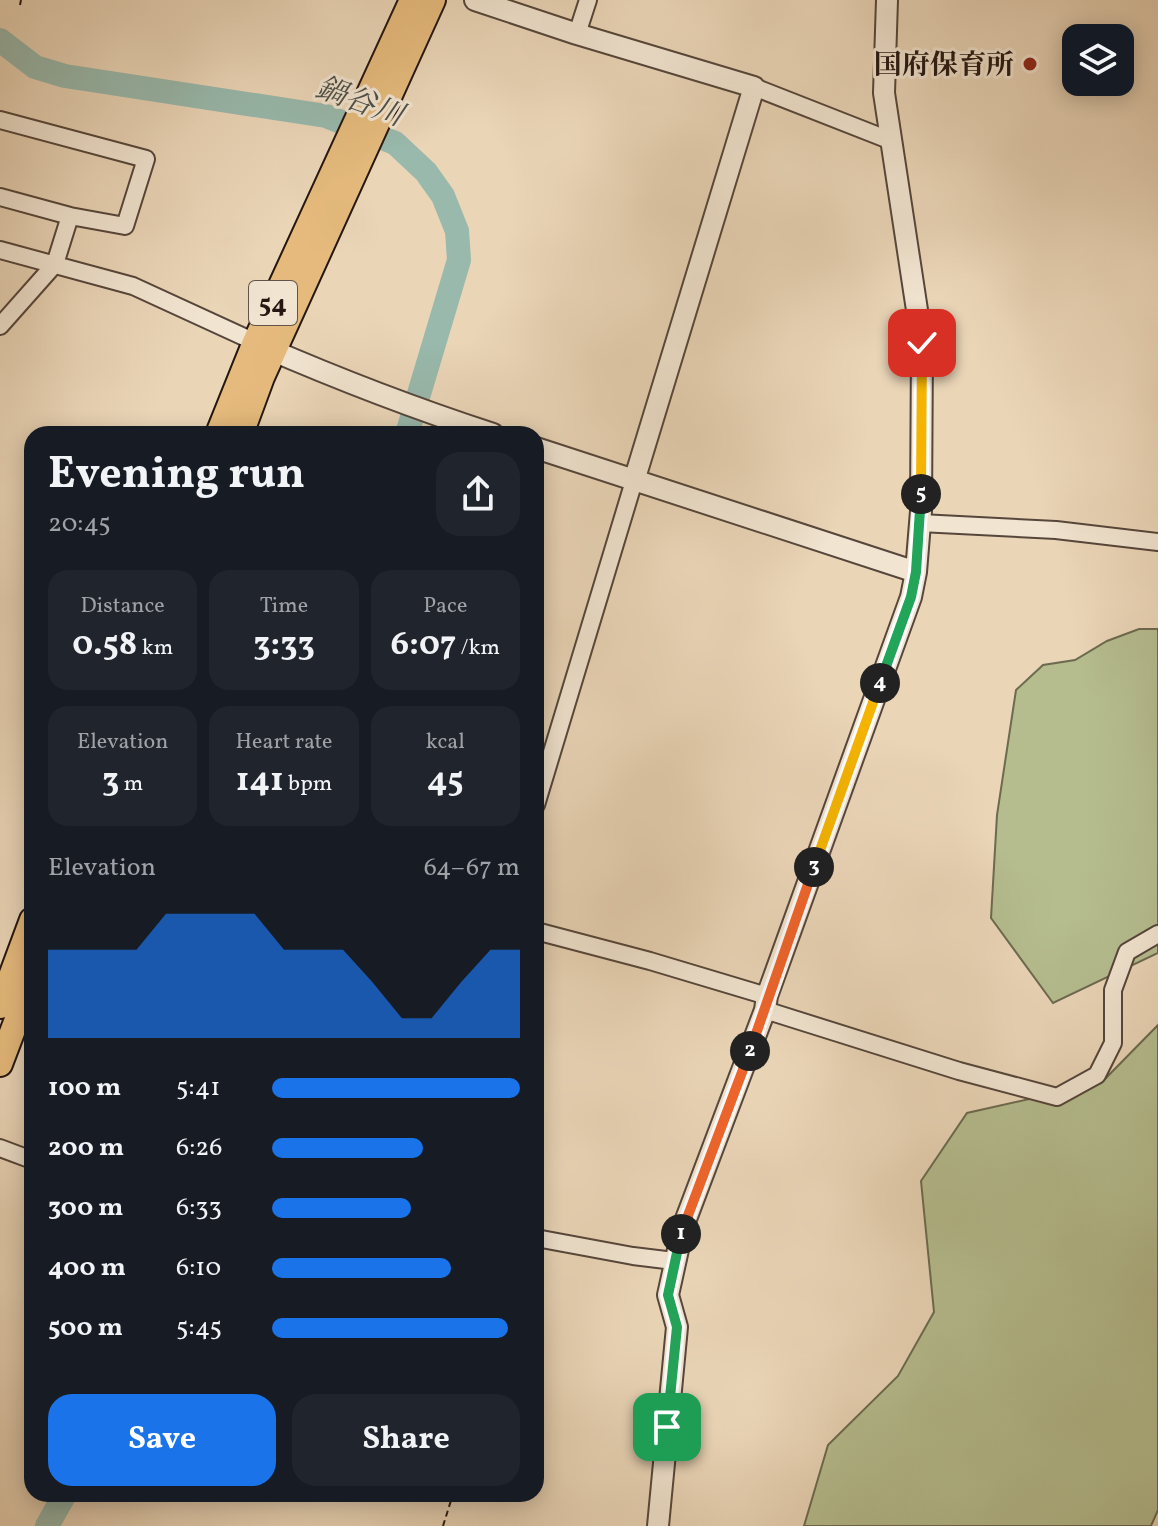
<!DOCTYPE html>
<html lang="en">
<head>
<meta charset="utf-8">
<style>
  body { margin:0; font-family:Vollkorn,"Noto Serif JP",serif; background:#20242c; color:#f1f3f6; height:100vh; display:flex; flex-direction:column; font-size:30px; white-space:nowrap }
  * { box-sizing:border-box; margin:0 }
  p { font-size:26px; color:#9ea1a6 }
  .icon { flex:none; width:44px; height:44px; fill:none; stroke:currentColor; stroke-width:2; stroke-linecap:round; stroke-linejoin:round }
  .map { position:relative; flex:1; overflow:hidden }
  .sheet { position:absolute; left:24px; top:426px; width:520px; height:1076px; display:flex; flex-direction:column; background:#171b24; border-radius:24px; box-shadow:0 4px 20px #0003 }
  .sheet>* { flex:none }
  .buttons { position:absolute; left:1062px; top:24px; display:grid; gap:16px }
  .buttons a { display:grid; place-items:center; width:72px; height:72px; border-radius:16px; background:#171b24; box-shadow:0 4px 20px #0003; font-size:40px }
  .pin { position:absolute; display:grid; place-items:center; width:68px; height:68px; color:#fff; margin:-34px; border-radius:16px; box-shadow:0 4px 12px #0006 }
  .km { position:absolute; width:40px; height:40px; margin:-20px; border-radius:50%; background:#222; color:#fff; font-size:22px; line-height:40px; text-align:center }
  .round { display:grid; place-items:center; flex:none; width:84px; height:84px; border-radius:24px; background:#20242c }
  .summary { display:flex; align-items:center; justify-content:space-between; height:136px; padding:0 24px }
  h1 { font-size:44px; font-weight:700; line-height:60px }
  .metrics { display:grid; grid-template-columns:repeat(3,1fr); gap:12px; height:136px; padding:8px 24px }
  .metrics div { display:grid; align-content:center; border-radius:20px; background:#20242c; text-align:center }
  .metrics b { font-size:34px; font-weight:700 }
  .metrics small { font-size:22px; font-weight:400 }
  .metrics p { font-size:22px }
  .chart { height:224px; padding:16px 24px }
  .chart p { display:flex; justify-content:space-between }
  .chart svg { width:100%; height:144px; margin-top:8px; fill:#1a73e8; opacity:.7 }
  .action { display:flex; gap:16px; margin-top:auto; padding:16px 24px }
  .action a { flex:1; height:92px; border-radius:24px; background:#1a73e8; color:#fff; font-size:32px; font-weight:700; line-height:92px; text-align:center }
  .action a+a { background:#20242c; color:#f1f3f6 }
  ul { padding:0 24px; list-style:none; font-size:26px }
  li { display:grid; grid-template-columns:128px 96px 1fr; align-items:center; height:60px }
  li i { height:20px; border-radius:10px; background:#1a73e8 }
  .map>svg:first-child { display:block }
  .green { fill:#b5bd8f; stroke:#6c6a50; stroke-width:2 }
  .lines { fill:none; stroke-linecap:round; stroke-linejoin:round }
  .river { stroke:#98b9ac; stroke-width:24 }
  .minor-casing { stroke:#56463b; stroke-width:20 }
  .tertiary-casing { stroke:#56463b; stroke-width:24 }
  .primary-casing { stroke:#241712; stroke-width:28 }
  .path { stroke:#241712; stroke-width:2; stroke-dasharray:6 4; stroke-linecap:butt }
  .minor { stroke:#f1e4d0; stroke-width:16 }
  .tertiary { stroke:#f1e4d0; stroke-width:20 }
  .primary { stroke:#e5ba7c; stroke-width:24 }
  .split-1-casing { stroke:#fff; stroke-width:16 }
  .split-2-casing { stroke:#fff; stroke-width:16 }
  .split-3-casing { stroke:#fff; stroke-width:16 }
  .split-4-casing { stroke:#fff; stroke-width:16 }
  .split-5-casing { stroke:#fff; stroke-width:16 }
  .split-6-casing { stroke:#fff; stroke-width:16 }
  .split-1 { stroke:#22a559; stroke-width:10 }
  .split-2 { stroke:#f0652b; stroke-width:10 }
  .split-3 { stroke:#f0652b; stroke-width:10 }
  .split-4 { stroke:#f5b400; stroke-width:10 }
  .split-5 { stroke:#22a559; stroke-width:10 }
  .split-6 { stroke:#f5b400; stroke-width:10 }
  .poi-dot { fill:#8f2418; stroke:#f1e4d0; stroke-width:3 }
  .labels { text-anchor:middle; stroke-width:6; stroke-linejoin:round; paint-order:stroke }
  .shield { fill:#f1e4d0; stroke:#62544b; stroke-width:2 }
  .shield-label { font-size:26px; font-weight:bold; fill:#241712 }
  .poi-label { font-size:28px; font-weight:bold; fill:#241712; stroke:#f1e4d0; text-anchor:end }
  .water-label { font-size:30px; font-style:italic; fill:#4d5048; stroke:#f1e4d0 }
</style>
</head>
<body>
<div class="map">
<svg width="1158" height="1526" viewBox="0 0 1158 1526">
  <rect width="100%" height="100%" fill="#ead5b7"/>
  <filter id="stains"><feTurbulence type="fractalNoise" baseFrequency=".0025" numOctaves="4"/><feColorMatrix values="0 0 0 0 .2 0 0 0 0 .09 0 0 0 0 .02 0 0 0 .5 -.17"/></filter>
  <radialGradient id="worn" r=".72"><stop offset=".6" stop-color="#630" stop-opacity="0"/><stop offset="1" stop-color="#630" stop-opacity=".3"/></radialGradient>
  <path class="green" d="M1139,629H1158V953L1053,1003L991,918L997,815L1016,690L1043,665L1075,660L1107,641Z
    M1158,1025V1510L1151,1526H804L828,1445L898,1376L934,1312L921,1181L967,1113L1101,1083Z"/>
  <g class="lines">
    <path class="river" d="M0,40L35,67L65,76L326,116L395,143L426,172L443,196L457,231L459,260L407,434
      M47,1526L65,1494"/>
    <g class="minor-casing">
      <path id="minor" d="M577,34L588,0
        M754,87L889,140
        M0,120L146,159L125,226L70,216L0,197
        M0,250L133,286L255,342
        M0,326L55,264L70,216
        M920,523L1056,530L1158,542
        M536,805L634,481
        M536,931L650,961L767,996
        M765,1010L959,1071L1057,1097L1097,1075L1113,1043V990L1127,952L1158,934
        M0,1148L32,1160
        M536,1238L633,1256L674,1261"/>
    </g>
    <g class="tertiary-casing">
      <path id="tertiary" d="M475,0L577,34L754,87L634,481
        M262,346C338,379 413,408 493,434
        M536,448L916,572
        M658,1526L677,1327L668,1295L683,1227L765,1010L767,996L911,597L916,572L921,511L922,343L884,93L887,0"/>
    </g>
    <g class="primary-casing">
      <path id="primary" d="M218,434L255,342L412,0
        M241,434L262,377L433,0
        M0,1006L32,920
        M0,1064L32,980"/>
    </g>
    <path class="path" d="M20,5L21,0
      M443,1526L453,1494"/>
    <use href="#minor" class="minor"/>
    <use href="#tertiary" class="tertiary"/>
    <use href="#primary" class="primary"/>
  </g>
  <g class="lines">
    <g class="split-1-casing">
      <path id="split-1" d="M667,1427L677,1327L668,1295L681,1234"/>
    </g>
    <g class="split-2-casing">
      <path id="split-2" d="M681,1234L750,1051"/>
    </g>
    <g class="split-3-casing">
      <path id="split-3" d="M750,1051L814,867"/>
    </g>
    <g class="split-4-casing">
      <path id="split-4" d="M814,867L880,683"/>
    </g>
    <g class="split-5-casing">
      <path id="split-5" d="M880,683L911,597L916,572L921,494"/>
    </g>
    <g class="split-6-casing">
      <path id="split-6" d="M921,494L922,343"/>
    </g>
    <use href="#split-1" class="split-1"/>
    <use href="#split-2" class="split-2"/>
    <use href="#split-3" class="split-3"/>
    <use href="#split-4" class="split-4"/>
    <use href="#split-5" class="split-5"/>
    <use href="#split-6" class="split-6"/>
  </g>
  <circle class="poi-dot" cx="1030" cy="64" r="8"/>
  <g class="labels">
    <rect class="shield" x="249" y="281" width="48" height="44" rx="6"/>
    <g class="shield-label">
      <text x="273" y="312">54</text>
    </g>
    <g class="poi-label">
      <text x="1014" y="74">国府保育所</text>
    </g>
    <g class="water-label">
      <text transform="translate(360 101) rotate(20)" y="10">鍋谷川</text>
    </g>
  </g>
  <rect width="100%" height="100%" filter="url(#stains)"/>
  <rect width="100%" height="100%" fill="url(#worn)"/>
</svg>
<div class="buttons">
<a><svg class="icon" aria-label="layers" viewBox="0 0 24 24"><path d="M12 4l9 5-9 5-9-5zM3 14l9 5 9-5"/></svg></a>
</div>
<div class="pin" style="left:667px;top:1427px;background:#1e9e55"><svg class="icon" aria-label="arrive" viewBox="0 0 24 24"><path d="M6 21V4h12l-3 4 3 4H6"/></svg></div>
<div class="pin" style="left:922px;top:343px;background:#d93025"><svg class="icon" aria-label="check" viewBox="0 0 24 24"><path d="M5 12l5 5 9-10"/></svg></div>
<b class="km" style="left:681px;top:1234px">1</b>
<b class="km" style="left:750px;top:1051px">2</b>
<b class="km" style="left:814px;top:867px">3</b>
<b class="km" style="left:880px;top:683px">4</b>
<b class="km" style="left:921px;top:494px">5</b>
<section class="sheet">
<div class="summary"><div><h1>Evening run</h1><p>20:45</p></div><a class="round"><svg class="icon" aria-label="share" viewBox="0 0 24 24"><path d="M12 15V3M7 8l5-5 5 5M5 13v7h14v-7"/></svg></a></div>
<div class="metrics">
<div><p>Distance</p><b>0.58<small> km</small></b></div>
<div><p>Time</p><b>3:33</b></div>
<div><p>Pace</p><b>6:07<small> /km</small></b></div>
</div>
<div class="metrics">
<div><p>Elevation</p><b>3<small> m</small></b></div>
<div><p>Heart rate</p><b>141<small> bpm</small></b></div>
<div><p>kcal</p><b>45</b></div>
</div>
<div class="chart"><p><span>Elevation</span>64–67 m</p>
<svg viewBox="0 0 160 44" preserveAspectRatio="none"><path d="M0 44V17L10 17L20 17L30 17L40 6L50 6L60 6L70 6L80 17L90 17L100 17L110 27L120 38L130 38L140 27L150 17L160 17V44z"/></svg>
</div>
<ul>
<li><b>100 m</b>5:41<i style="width:100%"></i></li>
<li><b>200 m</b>6:26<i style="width:61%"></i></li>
<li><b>300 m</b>6:33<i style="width:56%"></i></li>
<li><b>400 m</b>6:10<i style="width:72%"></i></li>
<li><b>500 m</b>5:45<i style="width:95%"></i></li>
</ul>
<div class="action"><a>Save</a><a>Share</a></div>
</section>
</div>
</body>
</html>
